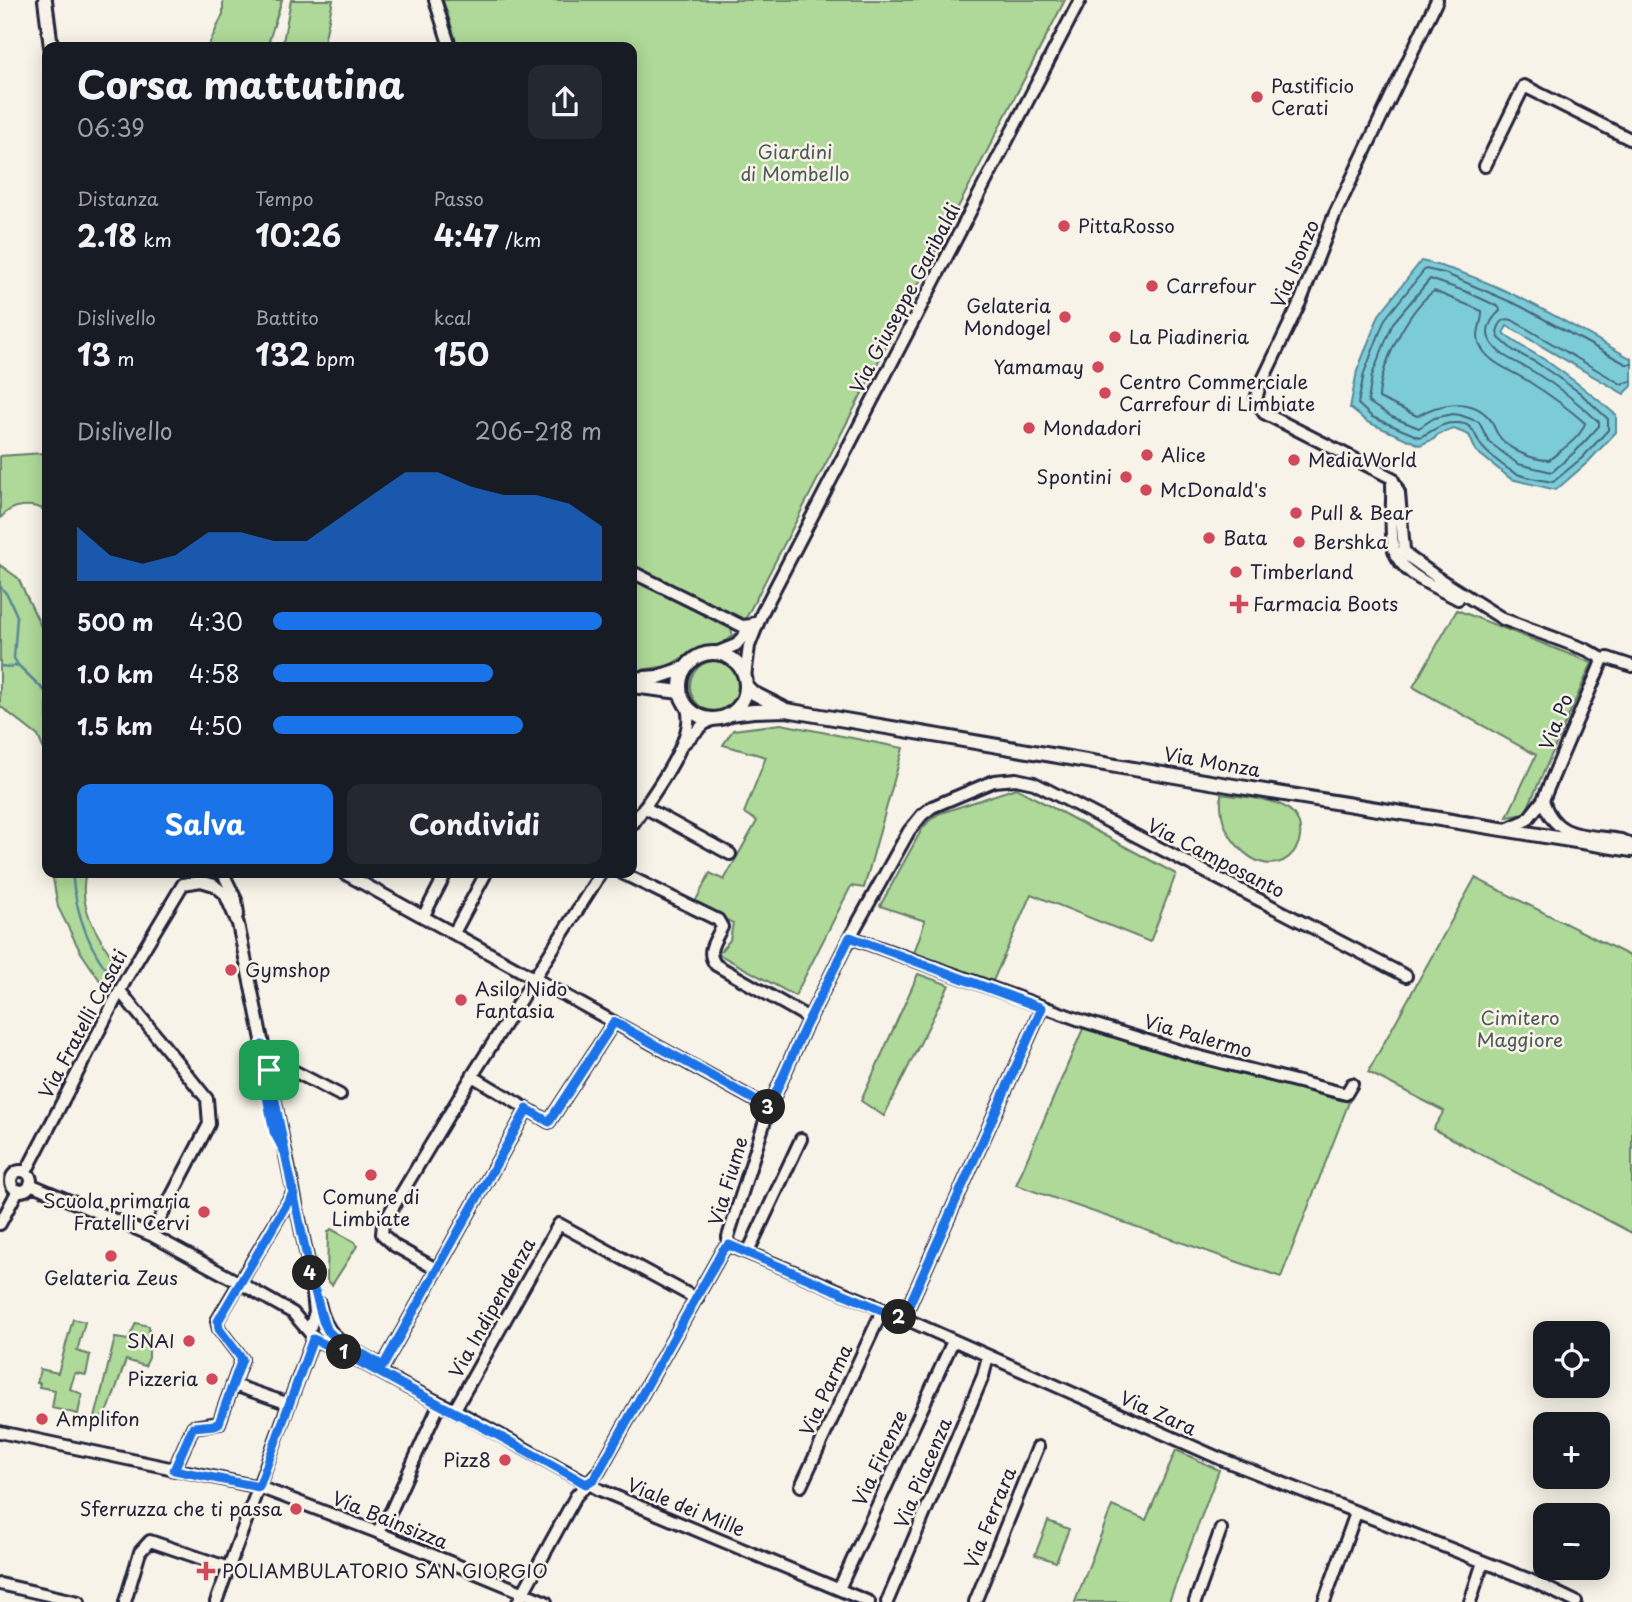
<!DOCTYPE html>
<html lang="it">
<head>
<meta charset="utf-8">
<style>
  body { margin:0; font-family:"Playpen Sans",sans-serif; background:#242831; color:#f1f3f6; height:100vh; display:flex; flex-direction:column; font-size:26px; white-space:nowrap }
  * { box-sizing:border-box; margin:0 }
  p { font-size:23px; color:#9ea1a6 }
  .icon { flex:none; width:38px; height:38px; fill:none; stroke:currentColor; stroke-width:2; stroke-linecap:round; stroke-linejoin:round }
  .map { position:relative; flex:1; overflow:hidden }
  .sheet { position:absolute; left:42px; top:42px; width:595px; height:836px; display:flex; flex-direction:column; background:#171b24; border-radius:14px; box-shadow:0 4px 18px #0003 }
  .sheet>* { flex:none }
  .tools { position:absolute; left:1533px; top:1321px; display:grid; gap:14px }
  .tools a { display:grid; place-items:center; width:77px; height:77px; border-radius:14px; background:#171b24; box-shadow:0 4px 18px #0003; font-size:35px }
  .pin { position:absolute; display:grid; place-items:center; width:60px; height:60px; color:#fff; margin:-30px; border-radius:14px; box-shadow:0 4px 10px #0006 }
  .km { position:absolute; width:35px; height:35px; margin:-18px; border-radius:50%; background:#222; color:#fff; font-size:19px; line-height:35px; text-align:center }
  .round { display:grid; place-items:center; flex:none; width:74px; height:74px; border-radius:14px; background:#242831 }
  .head { display:flex; align-items:center; justify-content:space-between; height:119px; padding:0 35px }
  h1 { font-size:38px; font-weight:700; line-height:52px }
  .metrics { display:grid; grid-template-columns:repeat(3,1fr); gap:10px; height:119px; padding:7px 35px }
  .metrics div { display:grid; align-content:center }
  .metrics b { font-size:30px; font-weight:700 }
  .metrics small { font-size:19px; font-weight:400 }
  .metrics p { font-size:19px }
  .chart { height:196px; padding:14px 35px }
  .chart p { display:flex; justify-content:space-between }
  .chart svg { width:100%; height:126px; margin-top:7px; fill:#1a73e8; opacity:.7 }
  .button { display:flex; gap:14px; margin-top:auto; padding:14px 35px }
  .button a { flex:1; height:80px; border-radius:14px; background:#1a73e8; color:#fff; font-size:28px; font-weight:700; line-height:80px; text-align:center }
  .button a+a { background:#242831; color:#f1f3f6 }
  ul { padding:0 35px; list-style:none; font-size:23px }
  li { display:grid; grid-template-columns:112px 84px 1fr; align-items:center; height:52px }
  li i { height:18px; border-radius:9px; background:#1a73e8 }
  .map>svg:first-child { display:block }
  .green { fill:#aed998; stroke:#687e6a; stroke-width:2 }
  .water { fill:#7cccd8; stroke:#588899; stroke-width:2 }
  .lines { fill:none; stroke-linecap:round; stroke-linejoin:round }
  .shore { stroke:#46667a; stroke-width:2 }
  .stream { stroke:#588899; stroke-width:2.5 }
  .minor-casing { stroke:#22223b; stroke-width:16 }
  .major-casing { stroke:#22223b; stroke-width:18 }
  .minor { stroke:#f7f3e8; stroke-width:10 }
  .major { stroke:#f7f3e8; stroke-width:12 }
  .route-casing { stroke:#fff; stroke-width:14 }
  .route { stroke:#1a73e8; stroke-width:9 }
  .poi-dot { fill:#d1495b; stroke:#f7f3e8; stroke-width:2.5 }
  .labels { text-anchor:middle; stroke-width:5; stroke-linejoin:round; paint-order:stroke }
  .poi-label { font-size:19px; fill:#22223b; stroke:#f7f3e8; text-anchor:start }
  .park-label { font-size:19px; fill:#4c5957; stroke:#f7f3e8 }
  .street-label { font-size:19px; fill:#22223b; stroke:#f7f3e8 }
</style>
</head>
<body>
<div class="map">
<svg width="1632" height="1602" viewBox="0 0 1632 1602">
  <rect width="100%" height="100%" fill="#f7f3e8"/>
  <filter id="ink" filterUnits="userSpaceOnUse"><feTurbulence type="fractalNoise" baseFrequency=".0143" numOctaves="2"/><feDisplacementMap in="SourceGraphic" scale="14" xChannelSelector="R" yChannelSelector="G"/><feConvolveMatrix kernelMatrix="1 2 1 2 8 2 1 2 1" color-interpolation-filters="sRGB"/></filter>
  <g filter="url(#ink)">
    <path class="green" d="M223,0H282L267,47H208L223,14Z
      M291,0H333L323,47H282Z
      M443,0H1065L744,622L632,564V47H458Z
      M47,446V511C32,503 11,503 0,519V456L43,453Z
      M0,565L18,578L45,635L47,672V757L38,736L0,706Z
      M632,579L731,629L733,636L719,645L695,650L668,666L632,671Z
      M1457,610L1592,663L1525,814L1507,817L1536,755L1413,687Z
      M690 686a25 25 0 1 1 50 0a25 25 0 1 1-50 0Z
      M781,724L903,748L864,888L851,886L795,996L718,954L730,940L733,923L694,904L710,873L724,880L757,821L744,813L766,757L723,745L733,730Z
      M1016,788L1176,874L1150,942L1031,894L993,981L914,953L925,921L880,906L922,829L929,821L938,814Z
      M1221,794C1239,797 1262,797 1279,804C1328,824 1283,899 1236,844C1223,828 1220,814 1221,794Z
      M52,873H86C76,909 101,940 119,968L105,988L80,951L58,907Z
      M1475,878L1630,956L1632,950V1233L1433,1129L1444,1111L1368,1072Z
      M918,974L949,985L884,1116L861,1101Z
      M1085,1024L1224,1070L1349,1102L1281,1277L1016,1185Z
      M331,1229L355,1242L357,1246L332,1285L327,1280L328,1232Z
      M73,1319L85,1322L77,1351L90,1355L86,1375L75,1373L70,1389L82,1394L78,1414L52,1408L55,1390L39,1387L40,1383H37L40,1369L58,1373Z
      M136,1323L149,1326V1358L145,1366L126,1360L109,1408L95,1427L93,1426L115,1338L128,1340Z
      M1176,1450L1219,1470L1169,1602H1075L1112,1506L1146,1520Z
      M1048,1521L1069,1529L1056,1562L1035,1555Z"/>
    <path class="water" d="M1421,261C1494,277 1567,323 1632,359V386L1624,394L1507,326L1503,333C1517,345 1531,351 1545,360C1570,377 1593,395 1616,415V432L1588,462L1556,490L1511,479L1476,451L1469,435L1454,429L1438,434L1434,439L1420,445L1367,422L1350,408L1357,371L1379,315Z"/>
    <g class="lines">
      <path class="shore" d="M1430,279L1467,292L1499,307L1500,311C1492,318 1484,330 1490,340C1498,357 1520,363 1534,372C1557,386 1579,403 1599,422V426L1577,450L1552,472L1518,464L1489,442L1479,422L1460,415L1453,414L1434,418L1419,428L1392,417L1368,402L1372,375L1393,323Z
        M1434,291L1482,311C1483,322 1475,331 1479,343C1487,364 1514,371 1531,383C1550,395 1568,408 1585,423C1581,438 1561,450 1549,460C1531,460 1506,449 1497,433C1494,428 1493,422 1489,418C1471,396 1438,404 1417,416L1379,398C1380,365 1408,310 1434,291Z
        M1632,364H1626L1520,306L1444,273L1425,269L1385,319L1364,373L1358,404L1372,417L1419,437C1432,433 1439,423 1454,423C1474,422 1473,433 1481,445C1485,452 1508,470 1515,473C1526,478 1541,480 1553,482L1583,457L1608,430V419L1579,392L1537,363L1514,351L1499,338L1497,332C1499,324 1503,317 1512,320L1621,384L1632,381"/>
      <path class="stream" d="M0,586L8,596L17,616L14,658L18,665L47,693
        M0,666L11,667L17,665
        M72,873C76,913 88,950 115,980"/>
      <g class="minor-casing">
        <path id="minor" d="M435,0L450,47
          M1437,0L1334,216L1301,300L1259,388L1256,400L1264,413L1392,478L1399,493L1404,550L1409,557L1441,580L1503,619L1587,650L1603,659L1608,658L1632,666
          M1485,166L1524,86L1632,140
          M1392,484C1393,506 1389,529 1394,550C1401,575 1438,588 1458,599
          M632,572L742,626L752,625
          M716,653L736,645L754,623
          M745,677L749,646L762,613L1080,0
          M684,743L703,725L713,719
          M1543,800C1555,840 1585,834 1621,840L1630,844L1631,849
          M644,807L730,854
          M632,825C648,801 700,735 686,706
          M1506,829L1527,820L1543,800L1603,659
          M198,873L201,881L214,885L225,894L238,924L312,1281
          M223,873L236,900L238,914
          M344,873L769,1108
          M622,873L718,920L722,927C715,941 705,952 716,965L809,1018
          M423,917L446,873
          M454,933L486,873
          M850,937L1080,1020L1193,1055L1346,1094L1352,1084
          M120,991L207,1099L209,1124L155,1228
          M269,1070L286,1067L340,1095
          M472,1076L549,1122L614,1022
          M11 1181a10 10 0 1 1 20 0a10 10 0 1 1-20 0Z
          M26,1172L126,979L183,884L201,881
          M30,1184L153,1236L240,1283L293,1313L309,1332
          M0,1224L18,1190
          M729,1245L883,1309L1221,1459L1530,1580L1576,1602
          M748,1252L801,1139
          M436,1269L395,1246L382,1234L383,1224L472,1076L601,873
          M311,1277L315,1312L309,1332L315,1340L334,1347L407,1387L458,1412L600,1490L869,1602
          M319,1303C327,1342 349,1347 381,1365
          M903,1319L1042,1008
          M383,1366L527,1109
          M234,1385L289,1404
          M455,1409L559,1224L697,1299
          M0,1432L259,1487L377,1532L546,1602
          M174,1470L193,1427L219,1423L242,1359L219,1329L217,1321L293,1193
          M801,1486L883,1309
          M377,1532L391,1511L440,1403
          M0,1584L79,1602
          M839,1589L953,1341
          M125,1602L140,1552L150,1541L229,1568
          M216,1602L313,1339
          M518,1602L576,1496L599,1471L723,1250L729,1245L728,1237L769,1108L804,1029L850,937L909,831L922,815L932,807L994,781L1016,779L1034,783L1406,976
          M887,1602L983,1376L988,1356
          M975,1602L1038,1447
          M1195,1602L1221,1529
          M1324,1602L1356,1513
          M1470,1602L1483,1562"/>
      </g>
      <g class="major-casing">
        <path id="major" d="M45,0L51,47
          M680 686a33 33 0 1 1 66 0a33 33 0 1 1-66 0Z
          M632,679L658,677L685,668
          M632,686L680,692
          M746,686L753,693L783,708
          M730,714L753,711L786,710L1228,785L1632,850"/>
      </g>
      <use href="#minor" class="minor"/>
      <use href="#major" class="major"/>
    </g>
  </g>
  <g class="lines" filter="url(#ink)">
    <g class="route-casing">
      <path id="route" d="M269,1070L293,1193L218,1321L219,1329L242,1359L219,1423L215,1425L193,1427L174,1470L259,1487L313,1339C346,1353 376,1371 408,1388C468,1419 527,1450 586,1484L594,1479L599,1471L723,1250L729,1245L903,1319L1042,1008L850,937L804,1029L769,1108L614,1022L549,1122L527,1109L383,1366L337,1339L328,1331L323,1321L311,1277L285,1153L274,1132L264,1081L262,1045L269,1070"/>
    </g>
    <use href="#route" class="route"/>
  </g>
  <g class="poi-dot">
    <circle cx="1257" cy="97" r="7"/>
    <circle cx="1064" cy="226" r="7"/>
    <circle cx="1152" cy="286" r="7"/>
    <circle cx="1065" cy="317" r="7"/>
    <circle cx="1115" cy="337" r="7"/>
    <circle cx="1098" cy="367" r="7"/>
    <circle cx="1105" cy="393" r="7"/>
    <circle cx="1029" cy="428" r="7"/>
    <circle cx="1147" cy="455" r="7"/>
    <circle cx="1294" cy="460" r="7"/>
    <circle cx="1126" cy="477" r="7"/>
    <circle cx="1146" cy="490" r="7"/>
    <circle cx="1296" cy="513" r="7"/>
    <circle cx="1209" cy="538" r="7"/>
    <circle cx="1299" cy="542" r="7"/>
    <circle cx="1236" cy="572" r="7"/>
    <path d="M1235.5 593.5h7v7h7v7h-7v7h-7v-7h-7v-7h7z"/>
    <circle cx="231" cy="970" r="7"/>
    <circle cx="461" cy="1000" r="7"/>
    <circle cx="371" cy="1175" r="7"/>
    <circle cx="204" cy="1212" r="7"/>
    <circle cx="111" cy="1256" r="7"/>
    <circle cx="189" cy="1341" r="7"/>
    <circle cx="212" cy="1379" r="7"/>
    <circle cx="42" cy="1419" r="7"/>
    <circle cx="505" cy="1460" r="7"/>
    <circle cx="296" cy="1509" r="7"/>
    <path d="M202.5 1560.5h7v7h7v7h-7v7h-7v-7h-7v-7h7z"/>
  </g>
  <g class="labels">
    <g class="poi-label">
      <text x="1271" y="93">Pastificio<tspan x="1271" dy="22">Cerati</tspan></text>
      <text x="1078" y="233">PittaRosso</text>
      <text x="1166" y="293">Carrefour</text>
      <text x="1051" y="313" text-anchor="end">Gelateria<tspan x="1051" dy="22">Mondogel</tspan></text>
      <text x="1129" y="344">La Piadineria</text>
      <text x="1084" y="374" text-anchor="end">Yamamay</text>
      <text x="1119" y="389">Centro Commerciale<tspan x="1119" dy="22">Carrefour di Limbiate</tspan></text>
      <text x="1043" y="435">Mondadori</text>
      <text x="1161" y="462">Alice</text>
      <text x="1308" y="467">MediaWorld</text>
      <text x="1112" y="484" text-anchor="end">Spontini</text>
      <text x="1160" y="497">McDonald's</text>
      <text x="1310" y="520">Pull &amp; Bear</text>
      <text x="1223" y="545">Bata</text>
      <text x="1313" y="549">Bershka</text>
      <text x="1250" y="579">Timberland</text>
      <text x="1253" y="611">Farmacia Boots</text>
      <text x="245" y="977">Gymshop</text>
      <text x="475" y="996">Asilo Nido<tspan x="475" dy="22">Fantasia</tspan></text>
      <text x="371" y="1204" text-anchor="middle">Comune di<tspan x="371" dy="22">Limbiate</tspan></text>
      <text x="190" y="1208" text-anchor="end">Scuola primaria<tspan x="190" dy="22">Fratelli Cervi</tspan></text>
      <text x="111" y="1285" text-anchor="middle">Gelateria Zeus</text>
      <text x="175" y="1348" text-anchor="end">SNAI</text>
      <text x="198" y="1386" text-anchor="end">Pizzeria</text>
      <text x="56" y="1426">Amplifon</text>
      <text x="491" y="1467" text-anchor="end">Pizz8</text>
      <text x="282" y="1516" text-anchor="end">Sferruzza che ti passa</text>
      <text x="222" y="1578">POLIAMBULATORIO SAN GIORGIO</text>
    </g>
    <g class="park-label">
      <text x="795" y="159">Giardini<tspan x="795" dy="22">di Mombello</tspan></text>
      <text x="1520" y="1025">Cimitero<tspan x="1520" dy="22">Maggiore</tspan></text>
    </g>
    <g class="street-label">
      <text transform="translate(1295 264) rotate(-67)" y="7">Via Isonzo</text>
      <text transform="translate(905 298) rotate(-62)" y="7">Via Giuseppe Garibaldi</text>
      <text transform="translate(1556 722) rotate(-68)" y="7">Via Po</text>
      <text transform="translate(1212 762) rotate(10)" y="7">Via Monza</text>
      <text transform="translate(1216 858) rotate(27)" y="7">Via Camposanto</text>
      <text transform="translate(83 1024) rotate(-62)" y="7">Via Fratelli Casati</text>
      <text transform="translate(1198 1036) rotate(16)" y="7">Via Palermo</text>
      <text transform="translate(728 1181) rotate(-73)" y="7">Via Fiume</text>
      <text transform="translate(492 1308) rotate(-61)" y="7">Via Indipendenza</text>
      <text transform="translate(826 1390) rotate(-65)" y="7">Via Parma</text>
      <text transform="translate(1158 1413) rotate(24)" y="7">Via Zara</text>
      <text transform="translate(880 1458) rotate(-65)" y="7">Via Firenze</text>
      <text transform="translate(923 1473) rotate(-67)" y="7">Via Piacenza</text>
      <text transform="translate(686 1507) rotate(22)" y="7">Viale dei Mille</text>
      <text transform="translate(990 1518) rotate(-68)" y="7">Via Ferrara</text>
      <text transform="translate(390 1520) rotate(22)" y="7">Via Bainsizza</text>
    </g>
  </g>
</svg>
<div class="tools">
<a><svg class="icon" aria-label="locate" viewBox="0 0 24 24"><circle cx="12" cy="12" r="6"/><path d="M12 2v4M12 18v4M2 12h4M18 12h4"/></svg></a>
<a>+</a>
<a>−</a>
</div>
<div class="pin" style="left:269px;top:1070px;background:#1e9e55"><svg class="icon" aria-label="arrive" viewBox="0 0 24 24"><path d="M6 21V4h12l-3 4 3 4H6"/></svg></div>
<b class="km" style="left:344px;top:1352px">1</b>
<b class="km" style="left:899px;top:1317px">2</b>
<b class="km" style="left:768px;top:1107px">3</b>
<b class="km" style="left:310px;top:1273px">4</b>
<section class="sheet">
<div class="head"><div><h1>Corsa mattutina</h1><p>06:39</p></div><a class="round"><svg class="icon" aria-label="share" viewBox="0 0 24 24"><path d="M12 15V3M7 8l5-5 5 5M5 13v7h14v-7"/></svg></a></div>
<div class="metrics">
<div><p>Distanza</p><b>2.18<small> km</small></b></div>
<div><p>Tempo</p><b>10:26</b></div>
<div><p>Passo</p><b>4:47<small> /km</small></b></div>
</div>
<div class="metrics">
<div><p>Dislivello</p><b>13<small> m</small></b></div>
<div><p>Battito</p><b>132<small> bpm</small></b></div>
<div><p>kcal</p><b>150</b></div>
</div>
<div class="chart"><p><span>Dislivello</span>206–218 m</p>
<svg viewBox="0 0 160 44" preserveAspectRatio="none"><path d="M0 44V25L10 35L20 38L30 35L40 27L50 27L60 30L70 30L80 22L90 14L100 6L110 6L120 11L130 14L140 14L150 17L160 25V44z"/></svg>
</div>
<ul>
<li><b>500 m</b>4:30<i style="width:100%"></i></li>
<li><b>1.0 km</b>4:58<i style="width:67%"></i></li>
<li><b>1.5 km</b>4:50<i style="width:76%"></i></li>
</ul>
<div class="button"><a>Salva</a><a>Condividi</a></div>
</section>
</div>
</body>
</html>
